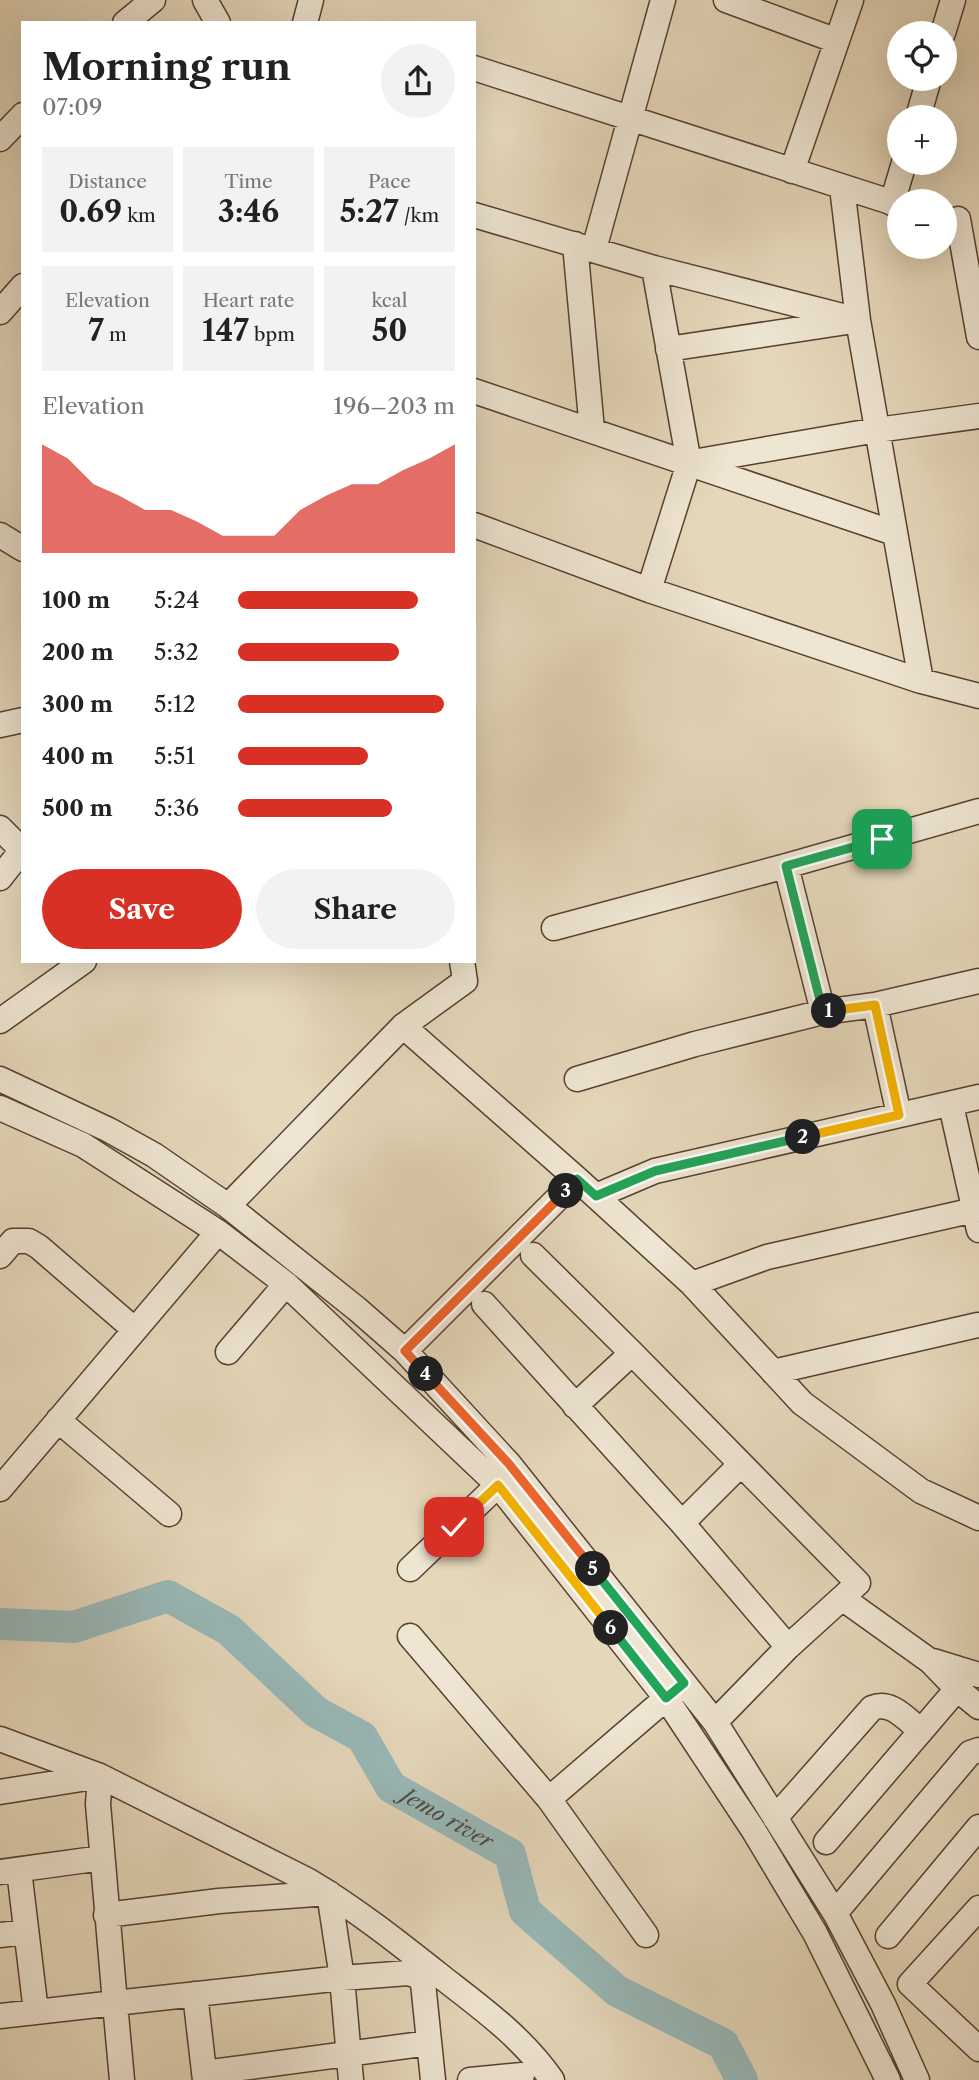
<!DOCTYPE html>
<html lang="en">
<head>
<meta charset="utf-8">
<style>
  body { margin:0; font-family:"Libre Caslon Text",serif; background:#f2f2f2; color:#222; height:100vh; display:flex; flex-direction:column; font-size:26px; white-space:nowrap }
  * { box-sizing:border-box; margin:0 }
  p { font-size:23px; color:#767676 }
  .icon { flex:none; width:38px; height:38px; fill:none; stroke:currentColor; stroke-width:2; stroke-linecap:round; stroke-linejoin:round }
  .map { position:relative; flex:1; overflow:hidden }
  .details { position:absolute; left:21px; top:21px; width:455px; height:942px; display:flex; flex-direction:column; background:#fff; border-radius:0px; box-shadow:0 7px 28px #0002 }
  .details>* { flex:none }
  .fabs { position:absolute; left:887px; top:21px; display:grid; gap:14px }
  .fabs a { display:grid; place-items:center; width:70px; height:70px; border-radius:50%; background:#fff; box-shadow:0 7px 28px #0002; font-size:35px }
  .pin { position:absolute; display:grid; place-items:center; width:60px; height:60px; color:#fff; margin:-30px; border-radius:14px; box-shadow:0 4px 10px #0006 }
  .km { position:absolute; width:35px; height:35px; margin:-18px; border-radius:50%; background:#222; color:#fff; font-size:19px; line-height:35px; text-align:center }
  .round { display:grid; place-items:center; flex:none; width:74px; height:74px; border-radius:37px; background:#f2f2f2 }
  .headline { display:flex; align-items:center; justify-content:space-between; height:119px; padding:0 21px }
  h1 { font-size:38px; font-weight:700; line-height:52px }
  .stats { display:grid; grid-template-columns:repeat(3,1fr); gap:10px; height:119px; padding:7px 21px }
  .stats div { display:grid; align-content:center; border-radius:0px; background:#f2f2f2; text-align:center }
  .stats b { font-size:30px; font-weight:700 }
  .stats small { font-size:19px; font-weight:400 }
  .stats p { font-size:19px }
  .chart { height:196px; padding:14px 21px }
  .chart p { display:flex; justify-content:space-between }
  .chart svg { width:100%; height:126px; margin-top:7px; fill:#d93025; opacity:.7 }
  .action { display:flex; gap:14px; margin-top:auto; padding:14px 21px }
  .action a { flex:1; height:80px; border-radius:42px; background:#d93025; color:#fff; font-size:28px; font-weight:700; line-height:80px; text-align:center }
  .action a+a { background:#f2f2f2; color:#222 }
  ul { padding:0 21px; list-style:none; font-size:23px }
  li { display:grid; grid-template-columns:112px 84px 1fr; align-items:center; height:52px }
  li i { height:18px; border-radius:9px; background:#d93025 }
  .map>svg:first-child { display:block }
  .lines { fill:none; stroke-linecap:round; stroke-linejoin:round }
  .river { stroke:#98b8b8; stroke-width:32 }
  .minor-casing { stroke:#574031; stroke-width:27 }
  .minor { stroke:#eee5d2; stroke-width:24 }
  .split-1-casing { stroke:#fff; stroke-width:14 }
  .split-2-casing { stroke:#fff; stroke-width:14 }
  .split-3-casing { stroke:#fff; stroke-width:14 }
  .split-4-casing { stroke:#fff; stroke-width:14 }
  .split-5-casing { stroke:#fff; stroke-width:14 }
  .split-6-casing { stroke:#fff; stroke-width:14 }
  .split-7-casing { stroke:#fff; stroke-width:14 }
  .split-1 { stroke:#22a559; stroke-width:9 }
  .split-2 { stroke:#f5b400; stroke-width:9 }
  .split-3 { stroke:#22a559; stroke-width:9 }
  .split-4 { stroke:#f0652b; stroke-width:9 }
  .split-5 { stroke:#f0652b; stroke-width:9 }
  .split-6 { stroke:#22a559; stroke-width:9 }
  .split-7 { stroke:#f5b400; stroke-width:9 }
  .labels { text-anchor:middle; stroke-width:7; stroke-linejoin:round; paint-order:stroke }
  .water-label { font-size:21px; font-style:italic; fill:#4f4a42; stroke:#eee5d2 }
</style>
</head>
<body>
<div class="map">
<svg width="979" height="2080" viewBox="0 0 979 2080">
  <rect width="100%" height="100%" fill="#e5d7ba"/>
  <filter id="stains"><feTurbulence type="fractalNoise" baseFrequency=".00286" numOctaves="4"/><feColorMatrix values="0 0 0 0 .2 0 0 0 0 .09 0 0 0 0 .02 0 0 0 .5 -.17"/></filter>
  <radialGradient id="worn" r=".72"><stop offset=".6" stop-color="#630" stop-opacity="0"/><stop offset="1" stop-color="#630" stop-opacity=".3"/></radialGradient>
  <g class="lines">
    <path class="river" id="s1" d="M0,1624L74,1627L168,1596L229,1630L316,1712L362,1737L391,1787L510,1854L525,1911L617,1991L723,2044L742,2080"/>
    <g class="minor-casing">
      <path id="minor" d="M205,0L218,23
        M726,0L837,41
        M125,23L153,0
        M305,23L311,0
        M943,33L953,0
        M474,68L900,205
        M918,117L929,79
        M0,139L23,115
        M792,171L851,0
        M842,187L858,320L921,681
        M892,203L904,163
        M474,215L654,268L858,320
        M958,219L979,337
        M575,244L592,430
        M594,249L663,0
        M0,312L23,286
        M668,349L847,322
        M474,391L894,533
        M693,462L877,430L979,416
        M474,525L649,590L921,681L979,696
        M0,535L23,549
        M649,590L689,463L654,268
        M0,725L23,720
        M0,828L23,851
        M786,866L823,1012
        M0,878L22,850
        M554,928L786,866L979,811
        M875,1005L899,1115
        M0,1021L84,961
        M403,1026L465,981L462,961
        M0,1079L109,1130L154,1155L228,1206L357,1309L405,1351L509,1464L715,1722L835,1913L883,2004L917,2080
        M577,1079L695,1044L823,1012L875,1005L979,981
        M951,1105L979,1230
        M0,1108L83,1145L218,1232L286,1284L498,1485L666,1698L754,1831L815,1933L888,2080
        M596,1196L655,1171L979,1097
        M228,1206L403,1026L577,1179L692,1284L802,1403L921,1491L979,1518
        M533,1255L632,1353L858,1583L842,1598L930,1661L957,1689L979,1707
        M0,1256L13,1241H29L39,1247L135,1330
        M692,1284L767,1257L979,1209
        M484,1304L682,1523L788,1647L842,1598
        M405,1351L577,1179
        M228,1352L286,1284
        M773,1372L978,1325
        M575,1406L632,1353
        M58,1420L169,1514
        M0,1489L218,1232
        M682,1523L741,1464
        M410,1569L498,1485
        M410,1636L549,1799L646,1935
        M933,1661L979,1675
        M715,1722L788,1647
        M0,1739L100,1776L98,1804L115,2003L0,2016
        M0,1792L100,1776L309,1881C356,1909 400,1944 443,1978C483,2009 523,2038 552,2080
        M549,1799L678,1688
        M775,1818L872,1708C891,1700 906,1719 920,1730
        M826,1842L957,1689
        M19,1870L36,2012
        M0,1872L102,1858
        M979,1908L910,1984L979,2049
        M835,1913L970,1753L979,1750
        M106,1915L219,1901L329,1893L342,1978L351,2080
        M0,1935L25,1932
        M888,1936L979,1827
        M195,1994L205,2080
        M204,2073L429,2043
        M122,2080L115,2003L342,1978L408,1973L418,1976L423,1983L433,2080
        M470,2080L522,2075"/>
    </g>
    <use href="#minor" class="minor"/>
  </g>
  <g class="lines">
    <g class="split-1-casing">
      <path id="split-1" d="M829,1011L823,1012L786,866L882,839"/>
    </g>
    <g class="split-2-casing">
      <path id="split-2" d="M803,1137L899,1115L875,1005L829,1011"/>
    </g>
    <g class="split-3-casing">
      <path id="split-3" d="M566,1191L577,1179L596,1196L655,1171L803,1137"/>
    </g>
    <g class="split-4-casing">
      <path id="split-4" d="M426,1374L405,1351L566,1191"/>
    </g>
    <g class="split-5-casing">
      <path id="split-5" d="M426,1374L509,1464L593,1569"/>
    </g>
    <g class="split-6-casing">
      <path id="split-6" d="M593,1569L684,1683L666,1698L611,1628"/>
    </g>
    <g class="split-7-casing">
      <path id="split-7" d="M454,1527L498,1485L611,1628"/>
    </g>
    <use href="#split-1" class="split-1"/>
    <use href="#split-2" class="split-2"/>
    <use href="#split-3" class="split-3"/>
    <use href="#split-4" class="split-4"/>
    <use href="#split-5" class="split-5"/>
    <use href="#split-6" class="split-6"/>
    <use href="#split-7" class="split-7"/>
  </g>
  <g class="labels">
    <g class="water-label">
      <text dy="7" stroke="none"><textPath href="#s1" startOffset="537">Jemo river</textPath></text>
    </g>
  </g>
  <rect width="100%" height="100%" filter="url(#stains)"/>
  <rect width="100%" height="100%" fill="url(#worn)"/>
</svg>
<div class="fabs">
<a><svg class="icon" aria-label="locate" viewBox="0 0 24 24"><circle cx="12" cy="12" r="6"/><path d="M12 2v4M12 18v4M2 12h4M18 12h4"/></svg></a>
<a>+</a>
<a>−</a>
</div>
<div class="pin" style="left:882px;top:839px;background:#1e9e55"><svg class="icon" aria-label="arrive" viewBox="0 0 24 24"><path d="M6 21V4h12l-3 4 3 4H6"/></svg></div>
<div class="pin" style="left:454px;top:1527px;background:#d93025"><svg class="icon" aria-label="check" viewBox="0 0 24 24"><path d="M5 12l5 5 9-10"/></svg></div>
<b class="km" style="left:829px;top:1011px">1</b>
<b class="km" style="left:803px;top:1137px">2</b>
<b class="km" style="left:566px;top:1191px">3</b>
<b class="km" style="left:426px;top:1374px">4</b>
<b class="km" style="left:593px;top:1569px">5</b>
<b class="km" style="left:611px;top:1628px">6</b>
<section class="details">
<div class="headline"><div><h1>Morning run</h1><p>07:09</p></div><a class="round"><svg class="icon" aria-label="share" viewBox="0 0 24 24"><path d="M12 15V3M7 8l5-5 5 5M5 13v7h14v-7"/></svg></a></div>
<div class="stats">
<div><p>Distance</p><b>0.69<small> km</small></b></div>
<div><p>Time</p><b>3:46</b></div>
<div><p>Pace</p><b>5:27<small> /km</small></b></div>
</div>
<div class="stats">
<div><p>Elevation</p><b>7<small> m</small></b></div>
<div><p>Heart rate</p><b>147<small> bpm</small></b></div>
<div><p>kcal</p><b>50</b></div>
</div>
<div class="chart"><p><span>Elevation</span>196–203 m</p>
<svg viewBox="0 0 160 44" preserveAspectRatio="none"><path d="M0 44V6L10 11L20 20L30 24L40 29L50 29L60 33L70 38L80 38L90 38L100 29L110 24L120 20L130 20L140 15L150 11L160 6V44z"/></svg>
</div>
<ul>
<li><b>100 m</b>5:24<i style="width:83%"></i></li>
<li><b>200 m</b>5:32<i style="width:74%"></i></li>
<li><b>300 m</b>5:12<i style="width:95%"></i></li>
<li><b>400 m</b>5:51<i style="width:60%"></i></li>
<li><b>500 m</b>5:36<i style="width:71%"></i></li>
</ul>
<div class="action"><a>Save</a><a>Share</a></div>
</section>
</div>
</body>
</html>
